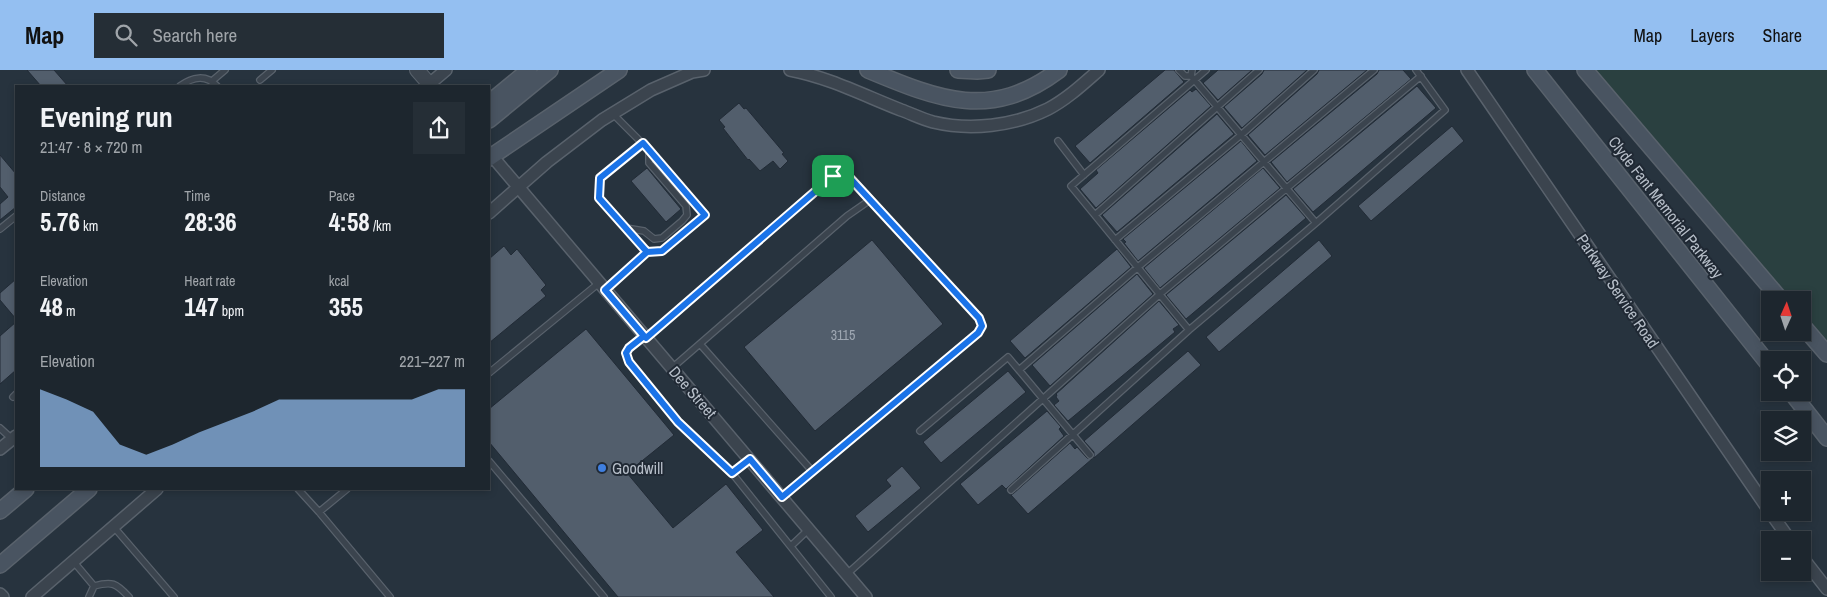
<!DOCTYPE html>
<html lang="en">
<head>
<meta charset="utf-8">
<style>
  body { margin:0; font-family:"Archivo Narrow",sans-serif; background:#252e36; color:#f1f3f6; height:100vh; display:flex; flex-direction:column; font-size:19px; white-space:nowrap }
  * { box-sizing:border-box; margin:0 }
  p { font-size:16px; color:#a0a5aa }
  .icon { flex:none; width:28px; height:28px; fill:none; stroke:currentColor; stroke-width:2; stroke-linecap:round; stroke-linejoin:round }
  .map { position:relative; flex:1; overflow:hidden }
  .panel { position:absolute; left:15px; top:15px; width:475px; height:405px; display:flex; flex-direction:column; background:#1d262e; border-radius:0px; box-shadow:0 2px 8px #0003,0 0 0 1px #3b434a }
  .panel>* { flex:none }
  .needle { width:32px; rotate:3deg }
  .controls { position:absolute; left:1761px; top:221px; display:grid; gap:10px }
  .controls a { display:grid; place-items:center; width:50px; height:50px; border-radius:0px; background:#1d262e; box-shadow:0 2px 8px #0003,0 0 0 1px #3b434a; font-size:25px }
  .pin { position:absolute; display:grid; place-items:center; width:42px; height:42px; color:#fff; margin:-21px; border-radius:10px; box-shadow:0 2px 8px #0006 }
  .round { display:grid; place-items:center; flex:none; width:52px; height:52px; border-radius:0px; background:#252e36 }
  .summary { display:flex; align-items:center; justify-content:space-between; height:85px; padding:0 25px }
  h1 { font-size:28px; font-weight:800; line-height:38px }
  .figures { display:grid; grid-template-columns:repeat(3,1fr); gap:8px; height:85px; padding:5px 25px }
  .figures div { display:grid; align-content:center }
  .figures b { font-size:25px; font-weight:800 }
  .figures small { font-size:14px; font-weight:400 }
  .figures p { font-size:14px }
  .chart { height:140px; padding:10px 25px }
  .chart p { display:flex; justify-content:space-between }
  .chart svg { width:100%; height:90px; margin-top:5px; fill:#94bff1; opacity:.7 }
  header { display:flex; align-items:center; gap:30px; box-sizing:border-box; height:70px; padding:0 25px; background:#94bff1; color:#111 }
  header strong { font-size:24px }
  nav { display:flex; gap:28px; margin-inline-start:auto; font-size:18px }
  .search { width:350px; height:45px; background:#252e36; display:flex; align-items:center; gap:12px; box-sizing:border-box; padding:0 18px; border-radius:0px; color:#a0a5aa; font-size:19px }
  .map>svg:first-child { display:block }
  .green { fill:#2a4040 }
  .building { fill:#525e6c; stroke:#222b36 }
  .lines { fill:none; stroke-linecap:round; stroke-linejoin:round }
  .service-casing { stroke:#59626c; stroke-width:8 }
  .minor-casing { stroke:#59626c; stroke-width:14 }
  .tertiary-casing { stroke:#59626c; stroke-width:16 }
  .secondary-casing { stroke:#59626c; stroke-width:18 }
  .service { stroke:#3b444e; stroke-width:5.5 }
  .minor { stroke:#3b444e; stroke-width:11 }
  .tertiary { stroke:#3b444e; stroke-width:14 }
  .secondary { stroke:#495461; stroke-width:15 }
  .route-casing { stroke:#fff; stroke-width:10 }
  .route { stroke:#1a73e8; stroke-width:6 }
  .shop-dot { fill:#3f7fe0; stroke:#202934; stroke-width:2 }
  .labels { text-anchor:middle; stroke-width:4; stroke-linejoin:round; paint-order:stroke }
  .number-label { font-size:14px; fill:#9ea7b2 }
  .street-label { font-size:16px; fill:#b7bfc9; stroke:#202934 }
  .poi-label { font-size:16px; fill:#b7bfc9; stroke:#202934; text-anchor:start }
</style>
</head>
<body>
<header>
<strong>Map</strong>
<div class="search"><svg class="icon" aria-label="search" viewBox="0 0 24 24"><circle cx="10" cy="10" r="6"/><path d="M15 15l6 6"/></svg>Search here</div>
<nav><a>Map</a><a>Layers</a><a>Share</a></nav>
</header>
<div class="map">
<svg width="1827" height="527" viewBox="0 0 1827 527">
  <rect width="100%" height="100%" fill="#27333e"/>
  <path class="green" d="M1595,0H1827V271L1803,242L1802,230H1792Z"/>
  <path class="building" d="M27,0H54L68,16H41Z
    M1165,0H1174L1184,12L1090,93L1075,76Z
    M1218,0H1252L1218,30L1203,13Z
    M1264,0H1307L1242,58L1224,37L1262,4Z
    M1319,0H1367L1265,85L1248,65L1317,4Z
    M1379,0H1403L1411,9L1287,112L1271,92L1377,4Z
    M1417,16L1436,38L1313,142L1293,119Z
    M1196,19L1211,36L1096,138L1080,119L1098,103L1096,100L1190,20L1192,22Z
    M739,33L744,39L746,38L784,83L782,84L788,91L780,99L773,91L760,101L749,89L748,90L723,58L725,57L719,50Z
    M1217,44L1234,64L1117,162L1102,145Z
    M1452,56L1464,71L1371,151L1358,136Z
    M1241,71L1257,91L1138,191L1124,173L1126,172L1123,169Z
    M0,85L16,104V137L0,150V134L8,127L0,117Z
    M647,98L681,139L666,152L631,111Z
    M1263,98L1280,118L1160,218L1144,198Z
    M1286,125L1306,148L1186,249L1166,225Z
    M872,170L943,254L815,361L744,277Z
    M1319,170L1332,186L1219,282L1206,267Z
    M504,176L511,185L517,179L546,215L541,220L546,226L489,273V189Z
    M1117,179L1131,197L1025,288L1010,271Z
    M1137,204L1153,224L1050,316L1032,295Z
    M16,209V249L0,230V223Z
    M1159,231L1179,255L1173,259L1175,262L1068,351L1054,335L1059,331L1056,327L1057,325L1056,324Z
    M16,252V300L0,314V266Z
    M586,259L674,365L627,403L673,458L726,414L763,460L736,482L774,527H618L489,372V339Z
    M1188,281L1201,295L1094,388V382L1084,371Z
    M1008,301L1026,322L941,393L923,372Z
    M1047,341L1061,357L1059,359L1064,366L1006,419L1002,415L978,435L960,414Z
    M1070,373L1075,379L1077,377L1087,388L1092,389L1028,444L1011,425L1014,423Z
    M902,396L921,418L868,462L855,446L891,416L886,410Z"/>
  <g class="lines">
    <g class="service-casing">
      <path id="service" d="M1179,0L1185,6H1191L1192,0
        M1206,0L1071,116L1189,260L1316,153L1445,40L1416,0
        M1191,6L1316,153
        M260,10L272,0
        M212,11L225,0
        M180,16C192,7 206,4 217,16
        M1058,71L1084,105
        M643,73L600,108L599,128L647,182
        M1095,145L1259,0
        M626,158L644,161L654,169L662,168L682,151L687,145L686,136L649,93V80
        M0,159L16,146
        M1115,170L1241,65L1314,0
        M605,220L647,182L662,181L705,145L649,80L613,44
        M644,266L629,277L626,283L629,292L678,352L732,403L831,527
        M647,268L820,117C830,109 835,102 849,107L979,248L982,256L978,263L782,427
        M700,274L813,402
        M672,298L847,146L870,130
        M1019,300L1138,197L1374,0
        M489,303L599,213
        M13,327L16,324
        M0,358L12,369
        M920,361L1008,287L1090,385
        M489,391L604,527
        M732,403L750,389
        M298,419L319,442
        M347,419L319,442L390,527
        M1011,420L1189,260
        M113,456L174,527
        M791,476L809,459
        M73,491L94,516C112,511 116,513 129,527
        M847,504L1160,224L1421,6
        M89,527L94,516"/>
    </g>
    <g class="minor-casing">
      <path id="minor" d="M790,0C828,7 865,26 901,40C912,44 922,49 933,52C970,61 1014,56 1048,39C1067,29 1083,14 1099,0
        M1467,0L1770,442
        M427,16L446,0
        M492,86L866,527
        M489,143L547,92L602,50L651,20L692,2L704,0
        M0,379L16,366
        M1770,442L1790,470
        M1802,487L1827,519
        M0,524L3,527
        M32,527L157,419"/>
    </g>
    <g class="tertiary-casing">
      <path id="tertiary" d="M417,0L431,16"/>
    </g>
    <g class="secondary-casing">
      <path id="secondary" d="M868,0C940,30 991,51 1059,0
        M958,0L977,1L988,0
        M1535,0L1770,296
        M1585,0L1781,230
        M489,33L529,0
        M489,50L550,0
        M489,88L619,0
        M1802,255L1827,284
        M1791,322L1827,368
        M0,441L26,419
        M0,495L89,419"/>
    </g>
    <use href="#service" class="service"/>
    <use href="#minor" class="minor"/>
    <use href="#tertiary" class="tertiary"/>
    <use href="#secondary" class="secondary"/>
  </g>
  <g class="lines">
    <g class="route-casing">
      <path id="route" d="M833,106L646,268L644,266L605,220L647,182L599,128L600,108L643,73L705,145L662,181L647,182L605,220L644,266L629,278L626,283L629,292L678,352L732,403L750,389L782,427L978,263L982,256L979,248L849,107L841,104L833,106"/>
    </g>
    <use href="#route" class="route"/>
  </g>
  <circle class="shop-dot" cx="602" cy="398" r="5"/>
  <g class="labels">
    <g class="number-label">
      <text x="843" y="270">3115</text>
    </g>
    <g class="street-label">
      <text transform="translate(1666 137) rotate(52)" y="6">Clyde Fant Memorial Parkway</text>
      <text transform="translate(1618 221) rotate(56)" y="6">Parkway Service Road</text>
      <text transform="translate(693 322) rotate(49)" y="6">Dee Street</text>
    </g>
    <g class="poi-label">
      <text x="612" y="404">Goodwill</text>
    </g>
  </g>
</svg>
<div class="controls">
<a><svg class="needle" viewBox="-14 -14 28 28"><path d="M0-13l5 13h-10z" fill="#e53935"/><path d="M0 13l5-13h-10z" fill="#a0a5aa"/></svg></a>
<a><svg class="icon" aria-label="locate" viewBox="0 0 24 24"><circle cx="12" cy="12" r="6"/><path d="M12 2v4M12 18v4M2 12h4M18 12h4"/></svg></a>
<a><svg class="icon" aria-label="layers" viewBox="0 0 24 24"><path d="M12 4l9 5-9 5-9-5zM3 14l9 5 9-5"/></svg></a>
<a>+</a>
<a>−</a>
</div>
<div class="pin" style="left:833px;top:106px;background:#1e9e55"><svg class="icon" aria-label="arrive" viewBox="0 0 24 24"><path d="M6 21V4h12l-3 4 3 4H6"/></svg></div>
<section class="panel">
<div class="summary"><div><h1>Evening run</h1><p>21:47 · 8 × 720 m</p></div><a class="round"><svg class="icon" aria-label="share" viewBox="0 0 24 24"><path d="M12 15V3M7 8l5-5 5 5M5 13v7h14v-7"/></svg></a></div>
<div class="figures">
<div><p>Distance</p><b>5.76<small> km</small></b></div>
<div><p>Time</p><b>28:36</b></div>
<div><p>Pace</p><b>4:58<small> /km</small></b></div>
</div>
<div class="figures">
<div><p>Elevation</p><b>48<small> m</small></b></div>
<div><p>Heart rate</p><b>147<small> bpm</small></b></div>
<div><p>kcal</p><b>355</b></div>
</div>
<div class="chart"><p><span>Elevation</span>221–227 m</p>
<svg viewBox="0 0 160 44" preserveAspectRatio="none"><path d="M0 44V6L10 11L20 17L30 33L40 38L50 33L60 27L70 22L80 17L90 11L100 11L110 11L120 11L130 11L140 11L150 6L160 6V44z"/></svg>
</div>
</section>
</div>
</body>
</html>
